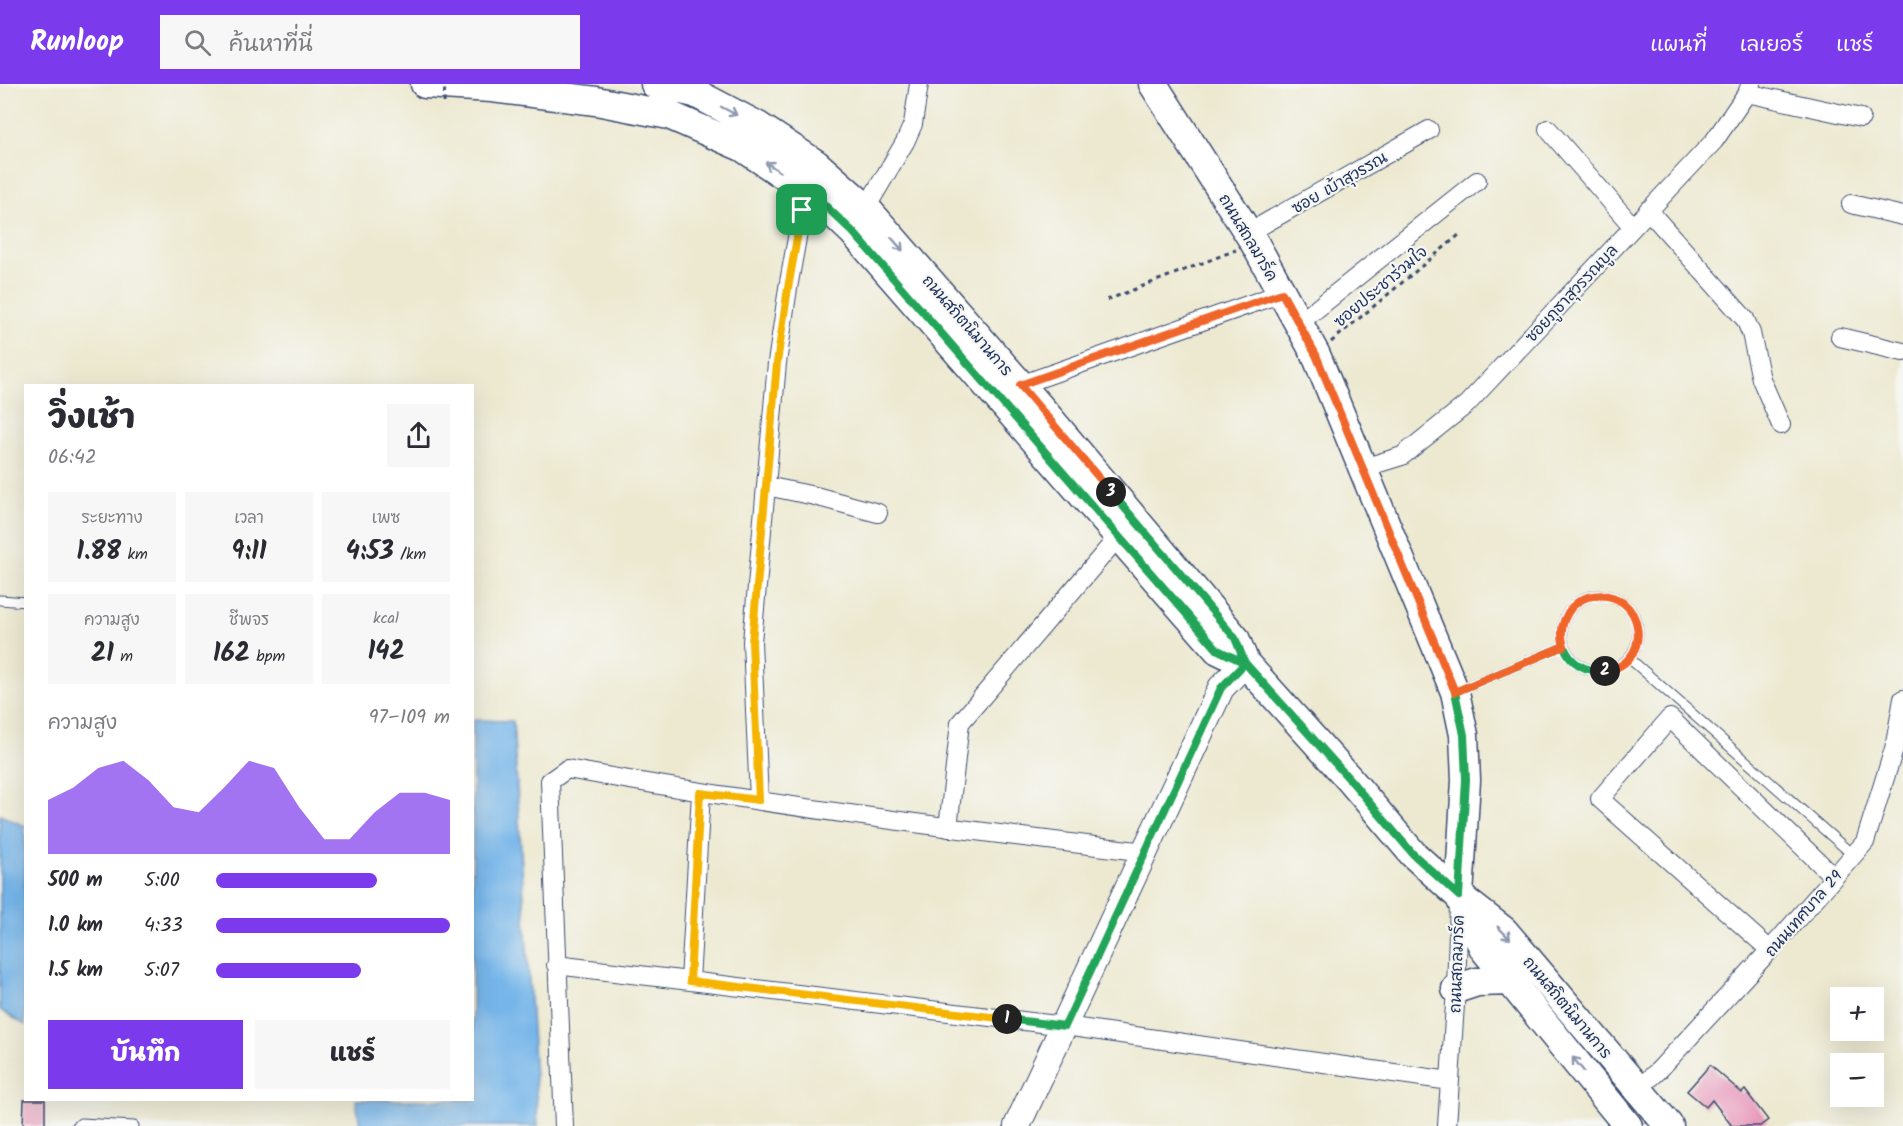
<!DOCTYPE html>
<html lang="th">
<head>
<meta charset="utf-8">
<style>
  body { margin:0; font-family:Kalam,"Playpen Sans Thai",sans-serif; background:#f7f7f7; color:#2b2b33; height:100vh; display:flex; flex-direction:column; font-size:22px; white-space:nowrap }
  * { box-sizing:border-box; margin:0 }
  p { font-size:20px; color:#7c7c81 }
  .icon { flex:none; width:33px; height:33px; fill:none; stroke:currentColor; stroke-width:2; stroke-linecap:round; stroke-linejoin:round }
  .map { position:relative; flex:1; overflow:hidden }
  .panel { position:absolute; left:24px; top:300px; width:450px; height:717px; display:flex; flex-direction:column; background:#fff; border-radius:0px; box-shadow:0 6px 24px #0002 }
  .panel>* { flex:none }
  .fabs { position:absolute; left:1830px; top:903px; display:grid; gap:12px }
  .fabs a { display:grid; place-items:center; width:54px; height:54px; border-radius:0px; background:#fff; box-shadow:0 6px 24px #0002; font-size:30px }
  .pin { position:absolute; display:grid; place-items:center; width:51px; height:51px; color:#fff; margin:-26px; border-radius:12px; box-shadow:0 3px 9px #0006 }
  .km { position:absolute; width:30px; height:30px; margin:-15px; border-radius:50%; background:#222; color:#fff; font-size:16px; line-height:30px; text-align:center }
  .round { display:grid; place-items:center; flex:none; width:63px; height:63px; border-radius:0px; background:#f7f7f7 }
  .head { display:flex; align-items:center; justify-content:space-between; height:102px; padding:0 24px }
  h1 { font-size:33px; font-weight:800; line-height:45px }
  .figures { display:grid; grid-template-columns:repeat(3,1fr); gap:9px; height:102px; padding:6px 24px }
  .figures div { display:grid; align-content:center; border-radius:0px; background:#f7f7f7; text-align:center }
  .figures b { font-size:26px; font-weight:800 }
  .figures small { font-size:16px; font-weight:400 }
  .figures p { font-size:16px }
  .chart { height:168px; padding:12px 24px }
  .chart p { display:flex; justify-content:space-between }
  .chart svg { width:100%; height:108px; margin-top:6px; fill:#7c3aed; opacity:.7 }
  .cta { display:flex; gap:12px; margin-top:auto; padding:12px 24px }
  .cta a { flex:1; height:69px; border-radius:0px; background:#7c3aed; color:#fff; font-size:24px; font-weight:800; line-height:69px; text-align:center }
  .cta a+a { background:#f7f7f7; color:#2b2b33 }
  ul { padding:0 24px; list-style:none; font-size:20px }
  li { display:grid; grid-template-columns:96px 72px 1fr; align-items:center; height:45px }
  li i { height:15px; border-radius:8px; background:#7c3aed }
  header { display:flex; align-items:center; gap:36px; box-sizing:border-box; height:84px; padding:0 30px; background:#7c3aed; color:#fff }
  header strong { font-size:28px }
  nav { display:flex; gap:33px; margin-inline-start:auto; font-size:21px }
  .search { width:420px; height:54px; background:#f7f7f7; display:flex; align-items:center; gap:15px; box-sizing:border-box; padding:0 21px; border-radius:0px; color:#7c7c81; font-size:22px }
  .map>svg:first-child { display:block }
  .water { fill:#76b5e9; stroke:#4872a4; stroke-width:1.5 }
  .building { fill:#e89bbd }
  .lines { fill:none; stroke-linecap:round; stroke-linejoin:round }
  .service-casing { stroke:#3a4b6f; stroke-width:11 }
  .minor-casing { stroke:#3a4b6f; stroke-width:20 }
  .secondary-casing { stroke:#3a4b6f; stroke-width:28 }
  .primary-casing { stroke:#3a4b6f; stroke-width:31 }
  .path { stroke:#3a4b6f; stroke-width:3; stroke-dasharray:4.5 4.5; stroke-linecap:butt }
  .service { stroke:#fff; stroke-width:9 }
  .minor { stroke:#fff; stroke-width:18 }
  .secondary { stroke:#fff; stroke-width:26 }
  .primary { stroke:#fff; stroke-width:28 }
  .path-bridge { stroke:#3a4b6f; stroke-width:3; stroke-dasharray:4.5 4.5; stroke-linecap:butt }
  .oneway { stroke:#8d97ae }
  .split-1-casing { stroke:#fff; stroke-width:12 }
  .split-2-casing { stroke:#fff; stroke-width:12 }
  .split-3-casing { stroke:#fff; stroke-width:12 }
  .split-4-casing { stroke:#fff; stroke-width:12 }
  .split-1 { stroke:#f5b400; stroke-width:8 }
  .split-2 { stroke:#22a559; stroke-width:8 }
  .split-3 { stroke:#f0652b; stroke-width:8 }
  .split-4 { stroke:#22a559; stroke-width:8 }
  .labels { text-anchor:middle; stroke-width:4.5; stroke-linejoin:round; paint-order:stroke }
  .street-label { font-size:16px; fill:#1b2f5e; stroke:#f6f6f2 }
</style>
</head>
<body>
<header>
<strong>Runloop</strong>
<div class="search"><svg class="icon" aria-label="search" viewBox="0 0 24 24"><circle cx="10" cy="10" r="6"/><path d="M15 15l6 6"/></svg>ค้นหาที่นี่</div>
<nav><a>แผนที่</a><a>เลเยอร์</a><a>แชร์</a></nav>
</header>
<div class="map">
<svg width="1903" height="1042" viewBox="0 0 1903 1042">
  <rect width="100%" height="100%" fill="#f6f6f2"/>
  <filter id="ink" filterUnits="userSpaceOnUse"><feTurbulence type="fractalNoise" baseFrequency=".0167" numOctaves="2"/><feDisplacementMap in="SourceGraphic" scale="12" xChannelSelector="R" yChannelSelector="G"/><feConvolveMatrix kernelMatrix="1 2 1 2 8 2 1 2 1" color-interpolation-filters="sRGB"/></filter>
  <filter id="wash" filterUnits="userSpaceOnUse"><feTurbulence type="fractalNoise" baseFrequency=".008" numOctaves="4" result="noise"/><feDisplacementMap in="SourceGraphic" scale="24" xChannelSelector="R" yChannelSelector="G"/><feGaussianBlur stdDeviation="1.35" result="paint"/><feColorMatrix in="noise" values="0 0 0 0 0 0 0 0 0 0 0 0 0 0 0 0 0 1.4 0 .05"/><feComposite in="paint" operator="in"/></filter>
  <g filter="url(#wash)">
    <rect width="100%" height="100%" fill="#ede9d1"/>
    <path class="water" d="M473,636L513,637L538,1042H360L356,1016H472Z
      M0,731L25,742V941L0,926Z"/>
    <g id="blocks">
      <path class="building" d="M1710,981L1742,1009L1745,1006L1768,1036L1760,1042H1732L1712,1016L1706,1023L1687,1007Z
        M24,1016H45V1042H23Z"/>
    </g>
  </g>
  <g filter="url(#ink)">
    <use href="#blocks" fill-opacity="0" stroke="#3a4b6f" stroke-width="1.5"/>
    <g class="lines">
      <g class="service-casing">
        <path id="service" d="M1562 549a38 38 0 1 1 76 0a38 38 0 1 1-76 0Z
          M0,516L26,518
          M1629,574L1853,771
          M1457,607L1564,562
          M77,1042L81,1039L134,1042"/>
      </g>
      <g class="minor-casing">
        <path id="minor" d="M1747,9L1861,34
          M1548,45L1633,143
          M1851,120L1903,132
          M866,124L905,58L913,40L919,0
          M1648,126L1745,235L1751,249L1761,295L1781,341
          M1248,149L1429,46
          M1299,239L1477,97
          M1840,253L1903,268
          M1020,301L1282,209
          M1363,384L1402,372L1467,320L1714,57L1747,9L1751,0
          M766,402L815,412L878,429
          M759,716L752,558L777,279L788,204L802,126L815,112
          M948,744L960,639L1118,453
          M1770,866L1600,715L1670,634L1834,793
          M556,881L1065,942L1450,997
          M690,897L701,709
          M1638,1005L1658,987L1770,866L1865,758L1894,665L1903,615
          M564,1042L550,697L567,685C759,720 953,745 1146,768
          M1447,1042L1456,905L1459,820"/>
      </g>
      <g class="secondary-casing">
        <path id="secondary" d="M1017,1042L1221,604L1245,579"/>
      </g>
      <g class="primary-casing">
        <path id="primary" d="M425,0L492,4L596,17L669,31L742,63L815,112L853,148L1218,566L1245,579
          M655,0L695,9L758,42L816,80L866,124L1044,328L1235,554L1245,579L1352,698L1413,770L1459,812L1504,847L1669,1042
          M1153,0L1254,158L1316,271L1455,608L1464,651L1466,696L1459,812L1484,865L1628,1042
          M1456,905L1477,898L1511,897"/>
      </g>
      <path class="path" d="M1107,216L1236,166
        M1331,258L1459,151"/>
      <use href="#service" class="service"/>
      <use href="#minor" class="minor"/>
      <use href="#secondary" class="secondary"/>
      <use href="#primary" class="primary"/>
      <path class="path-bridge" d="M444,19L445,0"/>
    </g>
    <defs><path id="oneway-shaft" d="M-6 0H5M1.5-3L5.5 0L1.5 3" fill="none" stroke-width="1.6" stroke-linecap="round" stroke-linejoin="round" transform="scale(1.5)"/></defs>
    <g class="oneway">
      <use href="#oneway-shaft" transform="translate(729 27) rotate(28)"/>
      <use href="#oneway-shaft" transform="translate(773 83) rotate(-147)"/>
      <use href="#oneway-shaft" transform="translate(897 160) rotate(49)"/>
      <use href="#oneway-shaft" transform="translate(1504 849) rotate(45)"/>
      <use href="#oneway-shaft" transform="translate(1578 980) rotate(-129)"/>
    </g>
  </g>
  <g class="lines" filter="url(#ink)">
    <g class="split-1-casing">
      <path id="split-1" d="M802,126L788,204L777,279L752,558L759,716L700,709L690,897L1007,935"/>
    </g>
    <g class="split-2-casing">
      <path id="split-2" d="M1007,935L1065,942L1221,604L1245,579L1352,698L1413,770L1459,812L1466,696L1464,651L1455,608L1564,562C1570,580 1587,588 1605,587"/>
    </g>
    <g class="split-3-casing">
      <path id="split-3" d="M1111,408L1020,301L1282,209L1316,271L1455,608L1564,562C1559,547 1563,534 1572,523C1578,517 1585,513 1593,512C1644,504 1656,579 1605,587"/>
    </g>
    <g class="split-4-casing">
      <path id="split-4" d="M802,126L815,112L853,148L1218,566L1245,579L1235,554L1111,408"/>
    </g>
    <use href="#split-1" class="split-1"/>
    <use href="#split-2" class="split-2"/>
    <use href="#split-3" class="split-3"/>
    <use href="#split-4" class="split-4"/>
  </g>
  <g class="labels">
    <g class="street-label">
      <text transform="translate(1339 98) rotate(-30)" y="6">ซอย เบ้าสุวรรณ</text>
      <text transform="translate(1249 153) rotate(59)" y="6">ถนนสถลมาร์ค</text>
      <text transform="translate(1380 202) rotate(-40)" y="6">ซอยประชาร่วมใจ</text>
      <text transform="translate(1571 209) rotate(-47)" y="6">ซอยภูธาสุวรรณบูล</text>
      <text transform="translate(968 241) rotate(49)" y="6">ถนนสถิตนิมานการ</text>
      <text transform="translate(1803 829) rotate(-49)" y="6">ถนนเทศบาล 29</text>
      <text transform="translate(1456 880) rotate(-88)" y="6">ถนนสถลมาร์ค</text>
      <text transform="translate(1568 923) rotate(50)" y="6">ถนนสถิตนิมานการ</text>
    </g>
  </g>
</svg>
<div class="fabs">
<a>+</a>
<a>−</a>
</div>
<div class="pin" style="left:802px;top:126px;background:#1e9e55"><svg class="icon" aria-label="arrive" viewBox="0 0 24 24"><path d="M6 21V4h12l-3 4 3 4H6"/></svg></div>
<b class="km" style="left:1007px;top:935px">1</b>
<b class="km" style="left:1605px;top:587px">2</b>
<b class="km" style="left:1111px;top:408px">3</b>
<section class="panel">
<div class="head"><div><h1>วิ่งเช้า</h1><p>06:42</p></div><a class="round"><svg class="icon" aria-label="share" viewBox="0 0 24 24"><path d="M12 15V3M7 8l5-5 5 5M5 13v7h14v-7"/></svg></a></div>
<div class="figures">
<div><p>ระยะทาง</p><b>1.88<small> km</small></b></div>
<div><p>เวลา</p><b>9:11</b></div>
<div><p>เพซ</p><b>4:53<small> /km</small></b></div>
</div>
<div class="figures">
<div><p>ความสูง</p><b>21<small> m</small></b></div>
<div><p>ชีพจร</p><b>162<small> bpm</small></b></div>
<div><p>kcal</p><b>142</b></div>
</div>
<div class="chart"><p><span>ความสูง</span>97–109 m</p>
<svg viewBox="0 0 160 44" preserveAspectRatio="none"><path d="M0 44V22L10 17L20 9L30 6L40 14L50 25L60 27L70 17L80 6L90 9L100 25L110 38L120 38L130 27L140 19L150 19L160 22V44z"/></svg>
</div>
<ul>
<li><b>500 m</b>5:00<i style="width:69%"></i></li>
<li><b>1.0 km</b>4:33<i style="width:100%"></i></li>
<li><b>1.5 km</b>5:07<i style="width:62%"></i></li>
</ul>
<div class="cta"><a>บันทึก</a><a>แชร์</a></div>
</section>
</div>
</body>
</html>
